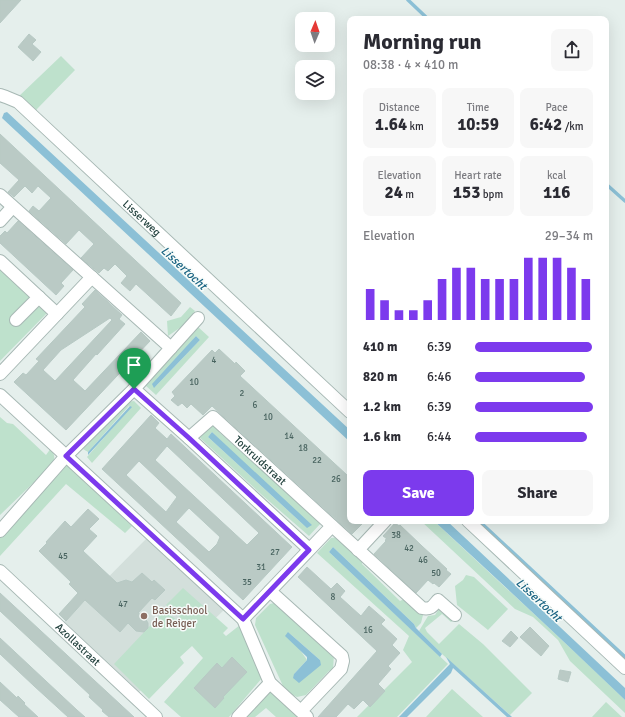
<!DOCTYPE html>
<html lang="en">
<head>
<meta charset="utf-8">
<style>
  body { margin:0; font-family:Signika,sans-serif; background:#f7f7f7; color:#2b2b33; height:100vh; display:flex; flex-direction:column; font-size:15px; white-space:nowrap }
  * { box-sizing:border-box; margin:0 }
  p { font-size:13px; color:#7c7c81 }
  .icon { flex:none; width:22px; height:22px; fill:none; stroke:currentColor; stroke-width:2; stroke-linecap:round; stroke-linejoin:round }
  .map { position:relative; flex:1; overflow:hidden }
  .sheet { position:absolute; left:347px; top:16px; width:262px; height:508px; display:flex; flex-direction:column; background:#fff; border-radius:8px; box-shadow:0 4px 16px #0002 }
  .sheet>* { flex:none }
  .needle { width:26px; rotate:2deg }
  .buttons { position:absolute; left:295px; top:12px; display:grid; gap:8px }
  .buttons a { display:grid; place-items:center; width:40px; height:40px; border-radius:8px; background:#fff; box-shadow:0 4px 16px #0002; font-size:20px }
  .pin { position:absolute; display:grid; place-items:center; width:34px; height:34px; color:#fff; margin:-41px -17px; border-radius:50% 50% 50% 0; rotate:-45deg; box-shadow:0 0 4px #0007 }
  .pin .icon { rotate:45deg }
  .round { display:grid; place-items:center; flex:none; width:42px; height:42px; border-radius:8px; background:#f7f7f7 }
  .head { display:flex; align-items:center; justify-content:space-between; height:68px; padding:0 16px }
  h1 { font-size:22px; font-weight:800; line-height:30px }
  .metrics { display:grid; grid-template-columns:repeat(3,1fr); gap:6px; height:68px; padding:4px 16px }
  .metrics div { display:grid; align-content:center; border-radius:8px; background:#f7f7f7; text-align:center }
  .metrics b { font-size:17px; font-weight:800 }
  .metrics small { font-size:11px; font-weight:400 }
  .metrics p { font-size:11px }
  .chart { height:112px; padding:8px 16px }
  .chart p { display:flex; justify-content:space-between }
  .chart svg { width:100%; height:72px; margin-top:4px; stroke:#7c3aed; stroke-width:6 }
  .action { display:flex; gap:8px; margin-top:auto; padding:8px 16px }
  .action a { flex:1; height:46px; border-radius:8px; background:#7c3aed; color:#fff; font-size:16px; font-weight:800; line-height:46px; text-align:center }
  .action a+a { background:#f7f7f7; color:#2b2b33 }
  ul { padding:0 16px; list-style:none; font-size:13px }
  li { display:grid; grid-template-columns:64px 48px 1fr; align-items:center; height:30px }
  li i { height:10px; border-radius:5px; background:#7c3aed }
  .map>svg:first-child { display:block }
  .built { fill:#d3dfdb }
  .green { fill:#bee1cc; fill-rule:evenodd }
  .water { fill:#8cc0d6 }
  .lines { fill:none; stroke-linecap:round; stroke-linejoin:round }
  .stream { stroke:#8cc0d6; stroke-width:3.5 }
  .building { fill:#bacac5; stroke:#b7c9c4; fill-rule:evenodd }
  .minor-casing { stroke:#a7b8b4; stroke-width:14 }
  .minor { stroke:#fff; stroke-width:12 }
  .route-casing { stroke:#fff; stroke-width:8 }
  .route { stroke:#7c3aed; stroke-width:5 }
  .education-dot { fill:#8d6e63; stroke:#f6fbf9; stroke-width:1.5 }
  .labels { text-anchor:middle; stroke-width:3; stroke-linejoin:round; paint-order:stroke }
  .number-label { font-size:9px; fill:#496460 }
  .street-label { font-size:11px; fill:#23423e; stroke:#f6fbf9 }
  .education-label { font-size:11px; fill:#785e54; stroke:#f6fbf9; text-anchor:start }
  .water-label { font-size:12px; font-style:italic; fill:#196382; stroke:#f6fbf9 }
</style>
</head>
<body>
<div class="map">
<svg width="625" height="717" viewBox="0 0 625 717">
  <rect width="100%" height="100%" fill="#e5efec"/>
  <path class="built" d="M148,537L226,608L138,693L62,624Z"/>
  <path class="green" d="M61,56L75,70L37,109L35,114L17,98Z
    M0,267L48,312L0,361Z
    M190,307L195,311L184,325L168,336L167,321L181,317Z
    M197,326L209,337L156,395L145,385ZM196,336L200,340L154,388Z
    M134,401L141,408L92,463L87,457L131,407L129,406L88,452L83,449L128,402Z
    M0,417L7,423L13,424L46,455L51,448C54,454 56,458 52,463L53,464L0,515Z
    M212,422L220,427L219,432L321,523L309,536L262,495L198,436ZM212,432L307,528L208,437Z
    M67,465L132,526L125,533L66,484L0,556V537Z
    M421,521H434C498,581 562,639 625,700V713L570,661L558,640L533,617L515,609Z
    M339,537L362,560V564L400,601L404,599L423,615L421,623L416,628L414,624L333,547L329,552L448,664L397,717H357L412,662L403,650L409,636L317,553L331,538Z
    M466,575L474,577L508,609L488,630L457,605L455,586L463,580Z
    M183,588L228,628L223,633L226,636L240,625L262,678L229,717H181L164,702L203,658L192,646L180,657L184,663L149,699L114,664L164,611L177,620L180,617L166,605Z
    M274,603L330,654H334L333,670L329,671L306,695L297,697L291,694L283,686L255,625L256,618L270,604ZM288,632L320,660L294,674L307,660Z
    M439,609L454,620L451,622L442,614L425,628L427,632L439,644L459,624L483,644L532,693L510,715L442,654L419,631L428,616L435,615Z
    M452,689L483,717H426Z
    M270,690L301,717H276L266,708L255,717H246Z
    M606,702L622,717H592Z"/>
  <path class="water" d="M7,112L350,430V442L2,118L4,113Z
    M196,336L200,340L154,388L152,384Z
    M130,406L132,407L88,455V452Z
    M212,432L312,525L307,528L208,437Z
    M434,521H447L625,688V700C562,639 498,580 434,521Z
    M333,547L414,624L416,628L442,654L440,657L329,552Z
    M288,632L320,660L321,665L299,683L293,678L294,674L307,660V657L285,636Z
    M446,657L512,717H507L453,668L451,673L407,717H399L450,664Z"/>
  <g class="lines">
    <path class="stream" d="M408,0L428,19
      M606,184L625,201
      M479,521L625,657"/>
  </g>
  <path class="building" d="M0,0H21L0,23Z
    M29,34L36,40L32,44L41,52L33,61L18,47Z
    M0,134L181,303L171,316L136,284L130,291L121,283L127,276L115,264L108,271L104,268L99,273L81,258L94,244L79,230L66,244L29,211L33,206L39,211L51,198L38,186L32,193L25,186L14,197L8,192L19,180L0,163Z
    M18,221L73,270L61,283L64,286L56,295L0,243V236L5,231L7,233Z
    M95,290L122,315L119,319L125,324L97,355L96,354L73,380L85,391L141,332L150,341L66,430L14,382L23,373L26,375L39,361L36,359L85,307L82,304ZM110,318L112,320L55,381L43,370L61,350Z
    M219,349L235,364L236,362L245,371L240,376L253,388L347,475H350V521H365L352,534L212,406L203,415L191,404L187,408L182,403L178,406L171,400L175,396L172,392L212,350L215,353Z
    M151,415L159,423L155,428L167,439L171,434L292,547L243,600L102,469ZM167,446L259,533L247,545L155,460ZM139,461L177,497L166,512L126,475ZM189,508L220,537L217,544L209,552L176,522Z
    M88,509L99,519L89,529L97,536L83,551L117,583L126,580L132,582L142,573L152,582L154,580L165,590L155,600L152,598L138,613L145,618L148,623V628L144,632L136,631L128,623L120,632L85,600L66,621L59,614L78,593L69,584L71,582L39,551L47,543L46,542L65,521L71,527Z
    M395,523L399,526L400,525L422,546L447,569L446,570L451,574L439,587L434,583L433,584L428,580L416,593L374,554L386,541L385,540L387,539L383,536Z
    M307,567L331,589L337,583L345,591L340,597L361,616L369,606L385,620L381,624L397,639L392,645L400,653L388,666L391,669L378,684L385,691L370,707L363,700L354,709L348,704L336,717H318L377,651L298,577Z
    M0,593L81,668L134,717H109L102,711L103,710L89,697L90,695L0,611Z
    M530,627L549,646L541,656L520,637Z
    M511,631L518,638L510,647L502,641Z
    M0,638L77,710L85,717H68L34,686L0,654Z
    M232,657L247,672L223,697L224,698L215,708L194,688L217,663L222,668Z
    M560,670L571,672L568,682L558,679Z
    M0,682L17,698L18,696L25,703L24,704L38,717H19L0,700Z"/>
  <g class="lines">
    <g class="minor-casing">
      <g id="minor">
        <path id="s1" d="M0,95L6,97L18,102L350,412"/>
        <path d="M0,195L171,348"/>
        <path d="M0,221L9,211"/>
        <path d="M0,261L57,314"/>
        <path d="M16,320L39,297"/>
        <path d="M0,374L92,277"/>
        <path d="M134,389L189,438L309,549"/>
        <path d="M0,395L243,619L270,683L307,717"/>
        <path id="s2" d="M189,438L213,417L422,608C431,610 433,606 438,600L455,615"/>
        <path d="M468,521L625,668"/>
        <path d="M0,531L66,456L134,389L198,318"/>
        <path d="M358,550L385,521"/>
        <path id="s3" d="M0,571L156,717"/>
        <path d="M270,591L342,656L343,661L341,669L301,711"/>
        <path d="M243,619L332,526"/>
        <path d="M238,717L270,683"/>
      </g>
    </g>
    <use href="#minor" class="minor"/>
  </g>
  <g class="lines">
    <g class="route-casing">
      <path id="route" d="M134,389L189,438L309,550L243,619L66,456Z"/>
    </g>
    <use href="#route" class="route"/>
  </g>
  <circle class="education-dot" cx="144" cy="616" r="4"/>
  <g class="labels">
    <g class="number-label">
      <text x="214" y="363">4</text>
      <text x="194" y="385">10</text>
      <text x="242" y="396">2</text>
      <text x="255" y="408">6</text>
      <text x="268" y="420">10</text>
      <text x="289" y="439">14</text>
      <text x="303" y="451">18</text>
      <text x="317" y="463">22</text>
      <text x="336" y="482">26</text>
      <text x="396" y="538">38</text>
      <text x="409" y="551">42</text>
      <text x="275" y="555">27</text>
      <text x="63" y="559">45</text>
      <text x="423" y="563">46</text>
      <text x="261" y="570">31</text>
      <text x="436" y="576">50</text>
      <text x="247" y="585">35</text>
      <text x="333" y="600">8</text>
      <text x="123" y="607">47</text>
      <text x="368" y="633">16</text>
    </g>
    <g class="street-label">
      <text dy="4" stroke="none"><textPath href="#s1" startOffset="189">Lisserweg</textPath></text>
      <text dy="4" stroke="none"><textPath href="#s2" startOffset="96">Torkruidstraat</textPath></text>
      <text dy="4" stroke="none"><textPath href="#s3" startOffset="107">Azollastraat</textPath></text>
    </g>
    <g class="education-label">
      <text x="152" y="614">Basisschool<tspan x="152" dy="13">de Reiger</tspan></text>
    </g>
    <g class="water-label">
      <text transform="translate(184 268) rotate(43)" y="4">Lissertocht</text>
      <text transform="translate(539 600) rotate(43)" y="4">Lissertocht</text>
    </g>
  </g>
</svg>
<div class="buttons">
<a><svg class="needle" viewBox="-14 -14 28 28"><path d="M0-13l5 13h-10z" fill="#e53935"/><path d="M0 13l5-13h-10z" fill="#7c7c81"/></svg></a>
<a><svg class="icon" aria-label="layers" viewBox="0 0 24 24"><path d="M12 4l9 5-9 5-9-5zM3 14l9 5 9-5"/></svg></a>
</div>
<div class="pin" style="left:134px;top:389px;background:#1e9e55"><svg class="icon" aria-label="arrive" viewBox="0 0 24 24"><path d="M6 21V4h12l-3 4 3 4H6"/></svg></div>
<section class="sheet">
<div class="head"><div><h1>Morning run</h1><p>08:38 · 4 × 410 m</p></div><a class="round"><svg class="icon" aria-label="share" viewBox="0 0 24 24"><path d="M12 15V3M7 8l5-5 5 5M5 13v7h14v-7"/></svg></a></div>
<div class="metrics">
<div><p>Distance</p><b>1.64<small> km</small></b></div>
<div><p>Time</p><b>10:59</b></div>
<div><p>Pace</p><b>6:42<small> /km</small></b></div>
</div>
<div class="metrics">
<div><p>Elevation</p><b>24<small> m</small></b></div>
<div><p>Heart rate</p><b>153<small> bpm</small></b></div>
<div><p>kcal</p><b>116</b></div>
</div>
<div class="chart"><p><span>Elevation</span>29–34 m</p>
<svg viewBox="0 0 160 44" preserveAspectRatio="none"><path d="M5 44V25M15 44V32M25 44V38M35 44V38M45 44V32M55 44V19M65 44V12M75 44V12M85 44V19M95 44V19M105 44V19M115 44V6M125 44V6M135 44V6M145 44V12M155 44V19"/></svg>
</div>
<ul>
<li><b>410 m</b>6:39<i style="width:99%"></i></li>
<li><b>820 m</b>6:46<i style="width:93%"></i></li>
<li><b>1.2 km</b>6:39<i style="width:100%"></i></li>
<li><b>1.6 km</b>6:44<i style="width:95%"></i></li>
</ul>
<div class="action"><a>Save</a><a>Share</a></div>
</section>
</div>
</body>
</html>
